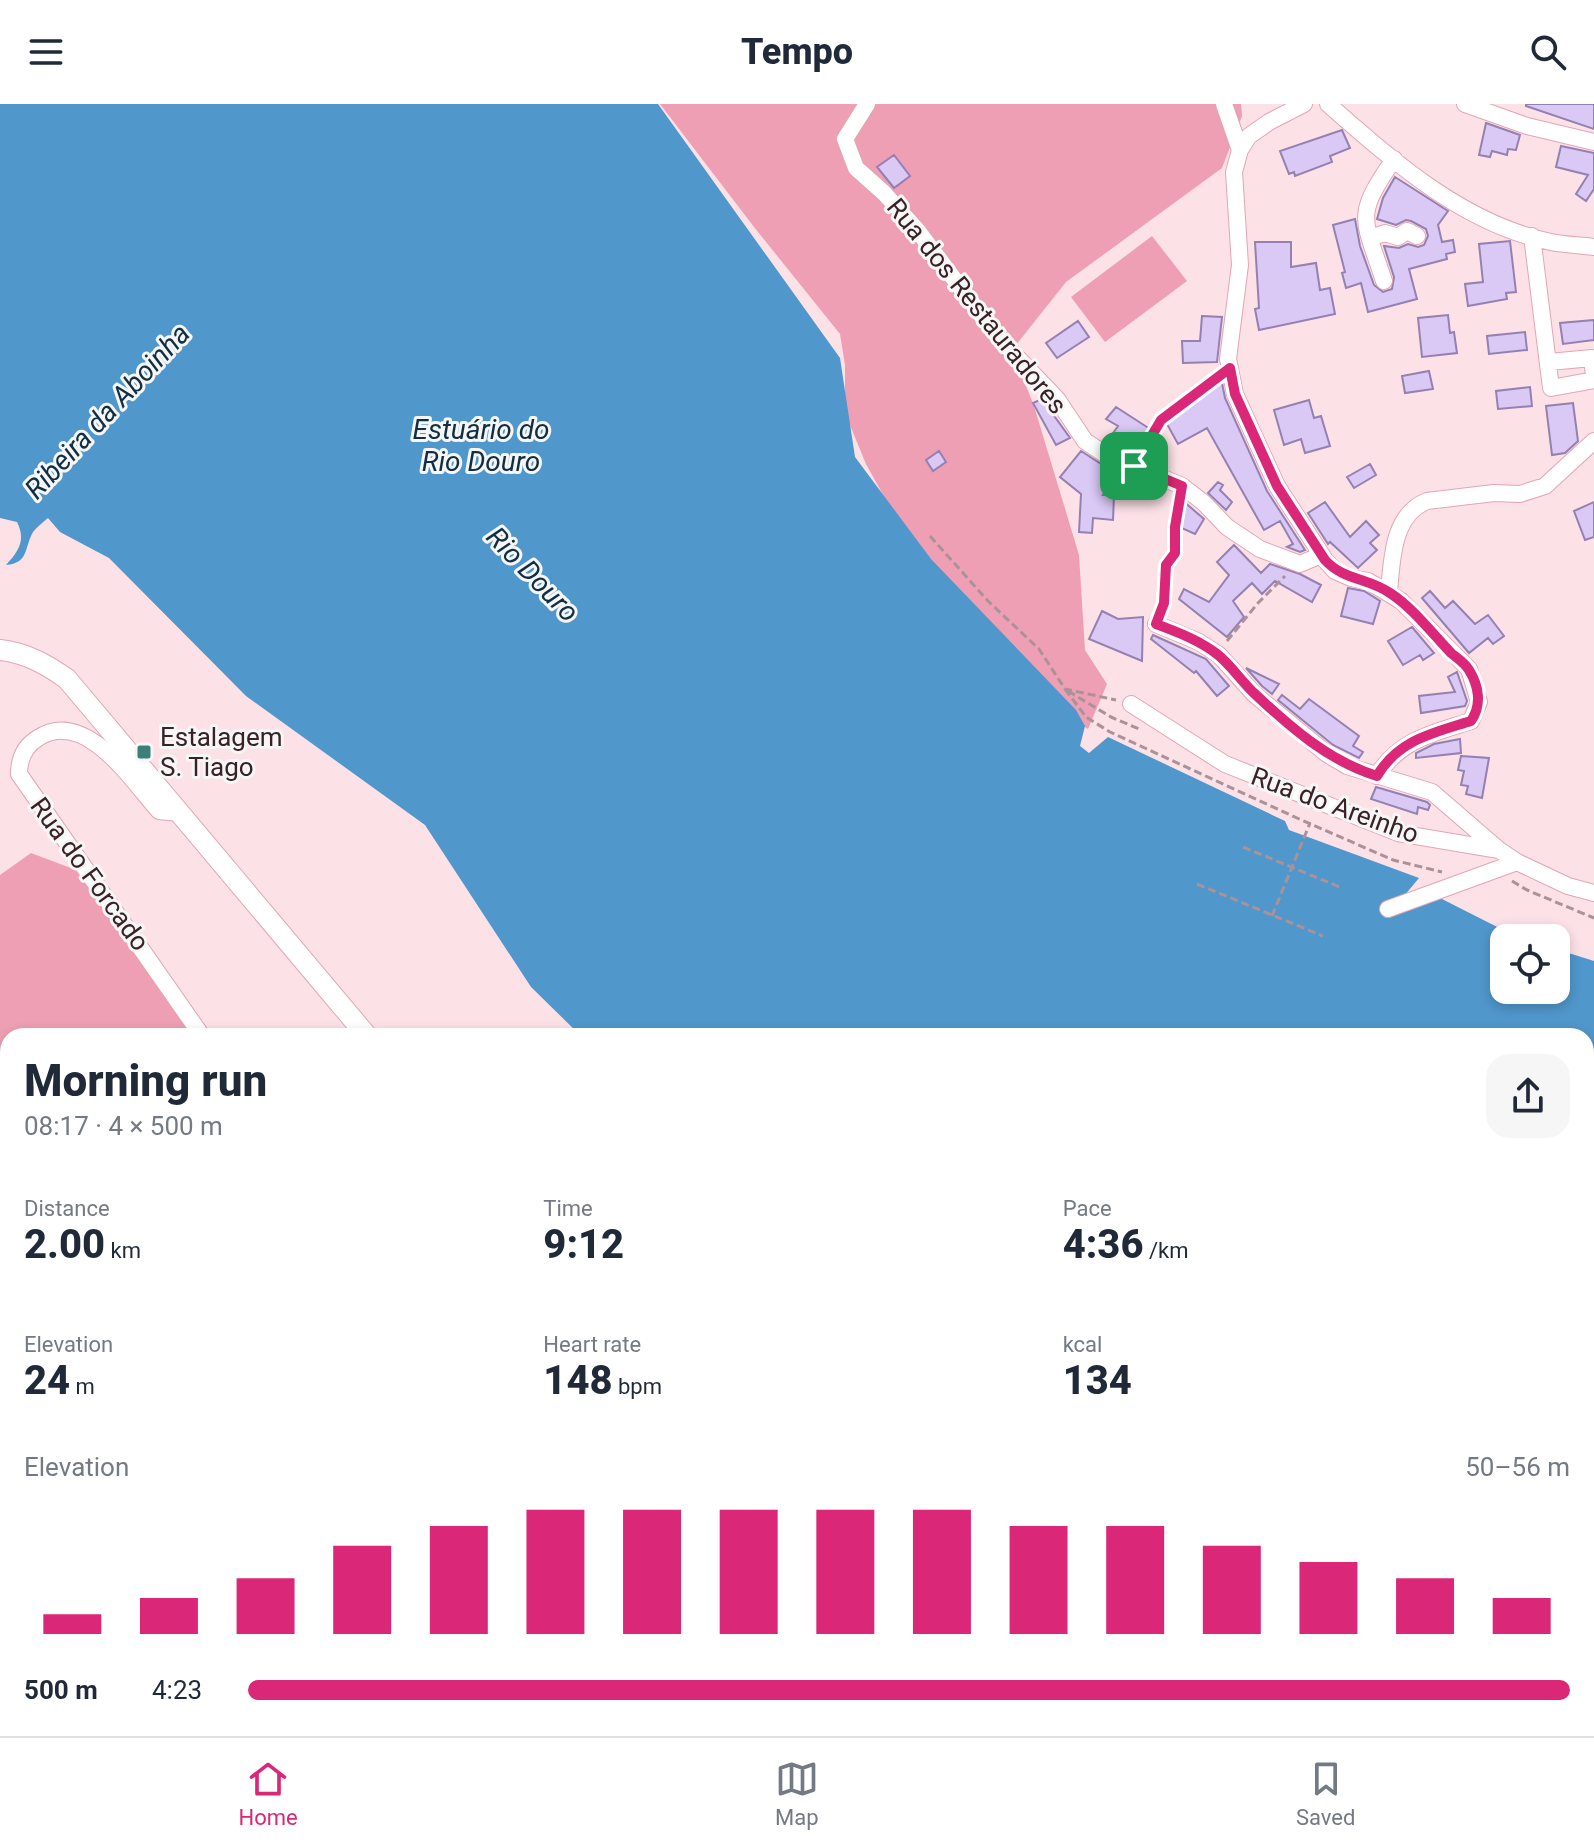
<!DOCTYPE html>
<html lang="en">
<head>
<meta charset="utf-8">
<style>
  body { margin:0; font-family:Roboto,sans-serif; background:#f6f6f7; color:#1f2937; height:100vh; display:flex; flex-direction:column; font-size:30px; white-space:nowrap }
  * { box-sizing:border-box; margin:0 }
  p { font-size:26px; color:#747a83 }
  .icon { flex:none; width:44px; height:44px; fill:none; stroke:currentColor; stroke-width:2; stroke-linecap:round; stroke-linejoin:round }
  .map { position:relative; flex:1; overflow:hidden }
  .panel { position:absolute; left:0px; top:924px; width:1594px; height:708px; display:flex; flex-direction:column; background:#fff; border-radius:24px 24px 0 0; box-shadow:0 4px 12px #0003 }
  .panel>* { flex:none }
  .tools { position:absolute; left:1490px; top:820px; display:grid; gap:16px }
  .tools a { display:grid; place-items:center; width:80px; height:80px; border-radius:16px; background:#fff; box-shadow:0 4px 12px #0003; font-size:40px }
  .pin { position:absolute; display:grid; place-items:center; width:68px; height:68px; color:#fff; margin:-34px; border-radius:16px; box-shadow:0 4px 12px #0006 }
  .round { display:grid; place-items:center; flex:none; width:84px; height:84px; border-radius:24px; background:#f6f6f7 }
  .summary { display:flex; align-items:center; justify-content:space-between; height:136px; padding:0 24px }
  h1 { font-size:44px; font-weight:800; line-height:60px }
  .stats { display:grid; grid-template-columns:repeat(3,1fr); gap:12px; height:136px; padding:8px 24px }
  .stats div { display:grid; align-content:center }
  .stats b { font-size:40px; font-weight:800 }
  .stats small { font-size:22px; font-weight:400 }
  .stats p { font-size:22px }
  .chart { height:224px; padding:16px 24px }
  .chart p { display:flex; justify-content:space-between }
  .chart svg { width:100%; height:144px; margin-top:8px; stroke:#db2777; stroke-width:6 }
  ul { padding:0 24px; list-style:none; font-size:26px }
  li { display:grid; grid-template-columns:128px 96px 1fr; align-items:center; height:60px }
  li i { height:20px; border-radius:10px; background:#db2777 }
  header { display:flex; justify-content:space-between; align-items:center; height:104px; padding:0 24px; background:#fff; font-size:36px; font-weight:800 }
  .dock { display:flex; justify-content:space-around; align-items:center; height:112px; border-top:2px solid #e0e1e3; background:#fff; font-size:22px; color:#747a83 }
  .dock a { display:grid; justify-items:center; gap:4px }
  .dock .current { color:#db2777 }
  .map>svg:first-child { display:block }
  .green { fill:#ee9fb3 }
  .water { fill:#5097cc }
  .building { fill:#dac8f5; stroke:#9480b1; stroke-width:2 }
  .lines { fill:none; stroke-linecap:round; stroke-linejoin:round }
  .minor-casing { stroke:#e3a5b4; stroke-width:18 }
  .major-casing { stroke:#e3a5b4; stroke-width:22 }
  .path { stroke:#ab9298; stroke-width:3; stroke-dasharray:8 4; stroke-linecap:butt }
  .minor { stroke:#fff; stroke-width:16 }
  .major { stroke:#fff; stroke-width:20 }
  .route-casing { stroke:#fff; stroke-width:16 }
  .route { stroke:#db2777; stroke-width:10 }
  .poi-dot { fill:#3b8077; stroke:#f6f6f6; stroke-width:3 }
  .labels { text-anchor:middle; stroke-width:6; stroke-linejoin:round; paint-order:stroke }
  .street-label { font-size:26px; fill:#382127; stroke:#f6f6f6 }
  .poi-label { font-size:26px; fill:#382127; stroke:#f6f6f6; text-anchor:start }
  .water-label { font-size:28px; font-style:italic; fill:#102f45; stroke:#f6f6f6 }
</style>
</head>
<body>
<header><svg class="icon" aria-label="menu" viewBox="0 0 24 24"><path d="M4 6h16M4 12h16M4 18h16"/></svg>Tempo<svg class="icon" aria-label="search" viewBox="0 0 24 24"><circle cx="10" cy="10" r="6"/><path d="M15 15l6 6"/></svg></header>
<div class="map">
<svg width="1594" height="1632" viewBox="0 0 1594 1632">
  <rect width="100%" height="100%" fill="#fce1e7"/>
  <path class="green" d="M660,0H1241L1242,12L1222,64L1066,178L1012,246L1034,302L1079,451L1085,546L1107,580L1088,625L1080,620L893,424V409L866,360L845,309V261L840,230L754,123Z
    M1152,132L1187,177L1105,238L1071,193Z
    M31,749L76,766L197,912L198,932H8V1125L0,1130V771Z
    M894,1624H1338L1355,1632H888Z"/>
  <path class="water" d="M0,0H658L840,254L855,353L931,455L1076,606L1085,622L1080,642L1089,649L1108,633L1285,717L1289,726L1419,774L1404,792L1440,794L1519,834H1504V886H1556V845L1594,857V1632H1376L1363,1624H1586V932H581L531,883L425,721L246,592L109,454L60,428L48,414C43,418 37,423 33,428C24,444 29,459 6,461C19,447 26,436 17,418L0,414Z"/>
  <path class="building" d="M1526,0H1594V25L1526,2Z
    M1486,19L1520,31L1516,46L1508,45L1507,51L1492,47L1490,53L1479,51Z
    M1342,26L1350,44L1330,52L1332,58L1295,72L1294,68L1289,70L1280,47Z
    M1561,42L1594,49V85L1586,97L1576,90L1588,71L1556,63Z
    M894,51L910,72L894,84L877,63Z
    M1395,73L1448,107L1438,121L1442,138L1453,136L1455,148L1446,150L1447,155L1409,165L1417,195L1368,208L1361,179L1346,184L1342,169L1345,168L1333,121L1355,115L1360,142L1374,181L1383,188L1392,185L1394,173L1384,142L1399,144L1408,140L1418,143L1424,141L1428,132L1426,125L1411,117L1406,116L1396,121L1377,115L1383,94Z
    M1510,137L1516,188L1506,189L1507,195L1468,202L1465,180L1483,178L1479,140Z
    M1255,138H1291V163L1316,159L1320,186L1330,184L1335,210L1259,226L1255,205L1259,204Z
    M1448,211L1450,229L1454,228L1457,249L1422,253L1418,214Z
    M1202,212L1222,213L1217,258L1183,259L1182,237H1200Z
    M1594,216V236L1563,240L1560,219Z
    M1078,217L1089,233L1057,254L1046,239Z
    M1525,228L1527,246L1489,250L1487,232Z
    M1429,267L1433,285L1405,289L1402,272Z
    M1222,279L1225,294L1267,387L1305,446L1300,448L1287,443L1293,440L1280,417L1264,426L1207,324L1178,340L1162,311Z
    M1530,283L1532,302L1498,305L1496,287Z
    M1042,295L1070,334L1056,341L1033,299Z
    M1309,296L1314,314L1321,312L1330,342L1305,349L1301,335L1284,341L1274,306Z
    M1573,299L1578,337L1565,349L1552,351L1546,302Z
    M1116,303L1150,325L1134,351L1125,350L1107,338L1118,322L1106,315Z
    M939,347L946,358L933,367L926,356Z
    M1081,347L1118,371L1103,391L1114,392L1113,416L1093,414L1092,429L1079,428L1081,390L1060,373Z
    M1370,360L1376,371L1354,384L1347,373Z
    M1218,378L1223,381L1220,386L1232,398L1226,406L1208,389Z
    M1182,396L1204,415L1195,430L1177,422Z
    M1325,398L1350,433L1366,417L1379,431L1370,439L1377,446L1358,464L1330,438L1328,440L1308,409Z
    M1594,398V433L1585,436L1574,407Z
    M1234,441L1261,469L1270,460L1300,470L1321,481L1312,498L1275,477L1262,490L1252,479L1233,497L1244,513L1227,533L1179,495L1184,485L1209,498L1229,471L1217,458Z
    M1348,484L1364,487L1380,497L1373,520L1341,512Z
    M1430,487L1445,504L1453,497L1475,520L1488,511L1504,532L1493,540L1488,534L1469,549L1422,494Z
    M1102,507L1118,515L1143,513L1142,557L1089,535Z
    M1412,523L1434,549L1423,556L1420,551L1403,561L1388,537Z
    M1153,531L1206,555L1229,582L1217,592L1196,567L1194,569L1151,535Z
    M1246,564L1279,580L1272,590L1262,582Z
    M1457,568L1467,597L1465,602L1421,609L1419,592L1455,588L1448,573Z
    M1282,591L1300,605L1309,595L1359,632L1353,642L1363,648L1359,654L1333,641L1278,596Z
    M1460,635L1461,649L1416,654V649L1434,640Z
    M1461,652L1489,654L1482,694L1466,690L1468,682L1461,681L1464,667L1458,666Z
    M1376,683L1427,698L1430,701L1428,706L1418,703L1417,710L1371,695Z"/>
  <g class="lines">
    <g class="minor-casing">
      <path id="minor" d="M867,0L845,35L856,64L884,89L918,127L996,231L1057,295L1085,337L1121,361L1134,362L1182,382L1204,399L1227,423L1260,445L1300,460L1321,451
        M1224,0L1240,46
        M1304,0L1269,18L1249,32L1240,46L1234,68L1240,161L1228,255L1235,290L1277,382L1325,456L1335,467L1351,474L1368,477L1401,497L1469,565L1479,598L1471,617C1433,629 1399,636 1377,672
        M1328,0C1393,57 1463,120 1551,138C1565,141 1580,141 1594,143
        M1465,0L1527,22L1594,38
        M1532,132L1551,284L1594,276
        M1370,134L1385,129L1398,133L1407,127L1417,132
        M1384,177C1363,113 1354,113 1394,55
        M1549,258L1592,254L1594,272
        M1389,488C1392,456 1392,411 1427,397L1494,389L1520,390L1545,382L1594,337
        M1156,520L1199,538L1219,551L1254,590L1327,650L1347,662L1432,688L1498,745
        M1131,600L1225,660L1398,729L1499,746L1517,758L1568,782L1594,789
        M179,709L159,707C132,677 85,603 38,634C25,642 19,655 19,670L202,932
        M1388,805L1517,758
        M0,1215L8,1225
        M641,1624L657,1627L667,1624
        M701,1624L702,1632
        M244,1632L252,1624"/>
    </g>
    <g class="major-casing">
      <path id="major" d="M0,546C26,549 46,560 67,575L367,932
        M0,1156L8,1150
        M1102,1624L1124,1632"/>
    </g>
    <path class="path" d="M1141,348L1161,316L1217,273
      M930,432L988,497L1039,545L1065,585L1116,596
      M1162,505L1166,461L1175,449L1178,400
      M1227,537L1258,499L1285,472
      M1065,585L1086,613L1110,628L1297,714L1393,756L1442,768
      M1068,587L1111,613L1139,625
      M1243,743L1342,784
      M1512,777L1527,786L1594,814
      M1197,780L1323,832
      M1272,812L1310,719"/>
    <use href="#minor" class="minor"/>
    <use href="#major" class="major"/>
  </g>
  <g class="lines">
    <g class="route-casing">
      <path id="route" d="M1230,264L1235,290L1277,382L1325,456C1343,476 1368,474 1390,489C1413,504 1431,528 1451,549C1457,554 1465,559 1469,566C1479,582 1482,601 1471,617C1433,629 1398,636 1377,672C1329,657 1291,624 1255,590C1242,578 1231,561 1217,550C1199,536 1177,528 1156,520L1164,499L1166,461L1175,449V423L1182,382L1134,362L1161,316Z"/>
    </g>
    <use href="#route" class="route"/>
  </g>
  <rect class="poi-dot" x="136" y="640" width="16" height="16" rx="4"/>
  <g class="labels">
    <g class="street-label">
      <text transform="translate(977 202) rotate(51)" y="9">Rua dos Restauradores</text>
      <text transform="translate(1335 701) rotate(20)" y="9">Rua do Areinho</text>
      <text transform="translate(90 770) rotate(54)" y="9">Rua do Forcado</text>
    </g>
    <g class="poi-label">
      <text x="160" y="642">Estalagem<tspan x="160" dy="30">S. Tiago</tspan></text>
    </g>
    <g class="water-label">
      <text transform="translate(107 307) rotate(-47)" y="10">Ribeira da Aboinha</text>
      <text x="481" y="335">Estuário do<tspan x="481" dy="32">Rio Douro</tspan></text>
      <text transform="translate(533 470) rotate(46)" y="10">Rio Douro</text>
    </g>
  </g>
</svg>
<div class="tools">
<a><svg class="icon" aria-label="locate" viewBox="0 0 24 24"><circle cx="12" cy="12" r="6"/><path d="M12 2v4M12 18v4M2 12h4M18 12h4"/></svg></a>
</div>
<div class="pin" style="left:1134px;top:362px;background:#1e9e55"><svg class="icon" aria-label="arrive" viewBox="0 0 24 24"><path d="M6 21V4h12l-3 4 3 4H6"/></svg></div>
<section class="panel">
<div class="summary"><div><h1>Morning run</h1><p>08:17 · 4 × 500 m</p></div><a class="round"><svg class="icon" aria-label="share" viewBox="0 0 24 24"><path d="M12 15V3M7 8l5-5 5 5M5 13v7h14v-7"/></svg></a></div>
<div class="stats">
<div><p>Distance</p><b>2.00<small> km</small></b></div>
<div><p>Time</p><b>9:12</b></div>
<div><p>Pace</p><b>4:36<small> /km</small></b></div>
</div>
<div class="stats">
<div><p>Elevation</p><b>24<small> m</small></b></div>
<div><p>Heart rate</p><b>148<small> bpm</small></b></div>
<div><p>kcal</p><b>134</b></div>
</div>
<div class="chart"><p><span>Elevation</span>50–56 m</p>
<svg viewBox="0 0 160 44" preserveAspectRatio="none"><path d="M5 44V38M15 44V33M25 44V27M35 44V17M45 44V11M55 44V6M65 44V6M75 44V6M85 44V6M95 44V6M105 44V11M115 44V11M125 44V17M135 44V22M145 44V27M155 44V33"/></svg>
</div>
<ul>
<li><b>500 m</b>4:23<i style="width:100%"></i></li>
</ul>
</section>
</div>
<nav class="dock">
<a class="current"><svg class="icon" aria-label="home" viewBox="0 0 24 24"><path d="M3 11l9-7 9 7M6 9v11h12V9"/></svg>Home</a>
<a><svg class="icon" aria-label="map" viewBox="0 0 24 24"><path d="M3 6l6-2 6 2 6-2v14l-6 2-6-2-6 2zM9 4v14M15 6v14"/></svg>Map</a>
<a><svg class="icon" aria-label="saved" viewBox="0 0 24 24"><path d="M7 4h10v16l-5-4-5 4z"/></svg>Saved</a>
</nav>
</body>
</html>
